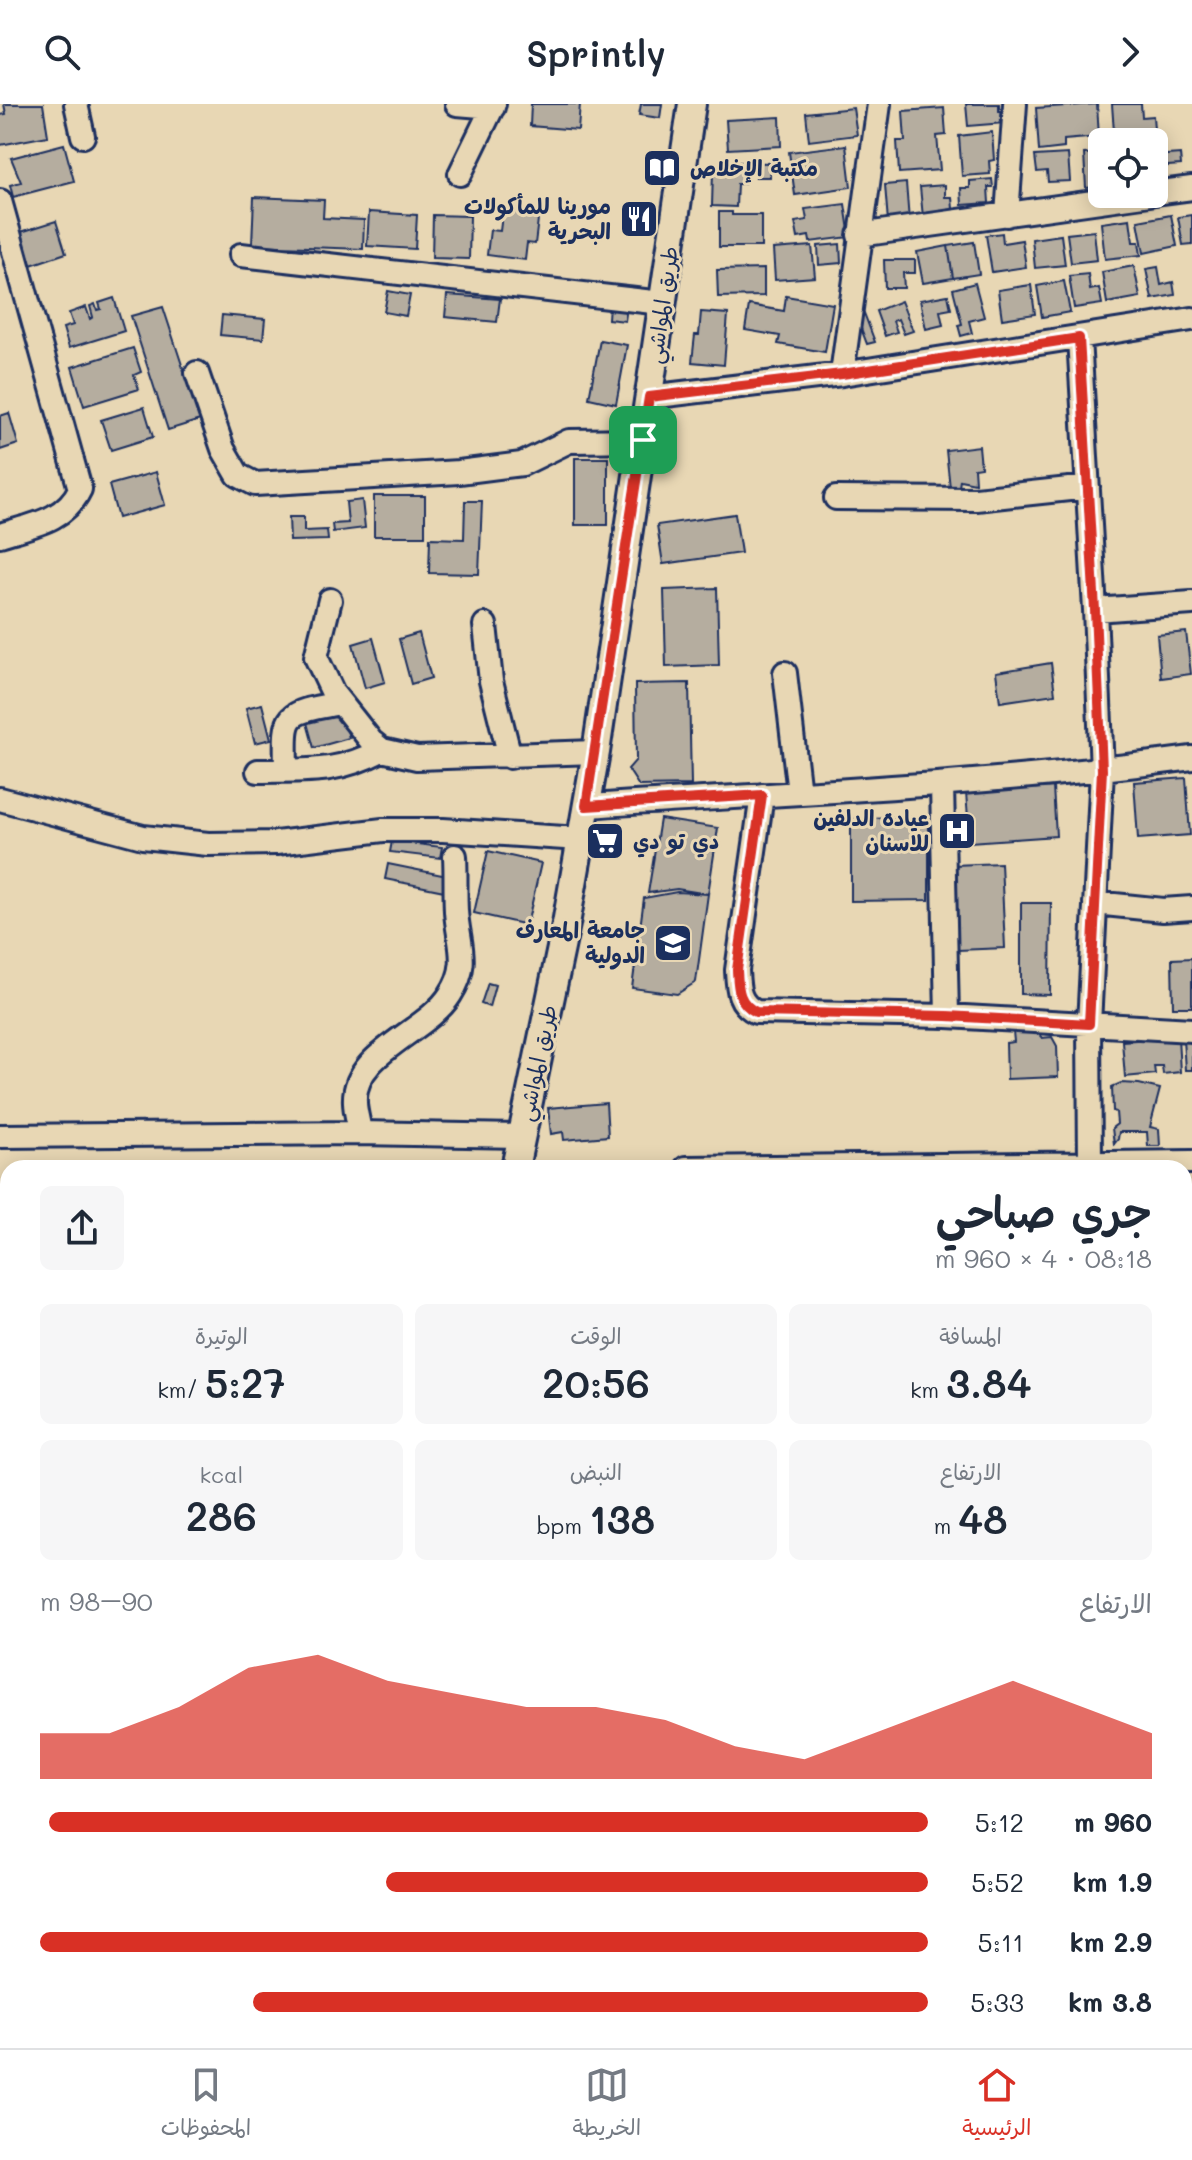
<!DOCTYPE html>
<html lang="ar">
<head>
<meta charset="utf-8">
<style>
  body { margin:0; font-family:Mali,"Playpen Sans Arabic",sans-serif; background:#f6f6f7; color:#1f2937; direction:rtl; height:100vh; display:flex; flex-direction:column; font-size:30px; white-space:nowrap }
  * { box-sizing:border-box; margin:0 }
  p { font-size:26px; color:#747a83 }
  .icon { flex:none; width:44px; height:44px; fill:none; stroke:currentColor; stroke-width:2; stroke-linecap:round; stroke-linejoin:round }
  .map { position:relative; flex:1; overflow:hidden; direction:ltr }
  .panel { position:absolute; left:0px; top:1056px; width:1192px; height:888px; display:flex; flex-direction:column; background:#fff; border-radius:24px 24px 0 0; box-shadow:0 4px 20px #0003; direction:rtl }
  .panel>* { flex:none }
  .tools { position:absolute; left:1088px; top:24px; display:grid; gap:16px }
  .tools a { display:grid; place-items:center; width:80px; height:80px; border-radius:12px; background:#fff; box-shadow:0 4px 20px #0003; font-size:40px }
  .pin { position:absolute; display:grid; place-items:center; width:68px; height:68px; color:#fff; margin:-34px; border-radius:16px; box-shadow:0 4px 12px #0006 }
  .round { display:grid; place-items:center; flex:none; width:84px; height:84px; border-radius:12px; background:#f6f6f7 }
  .head { display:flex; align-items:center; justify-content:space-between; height:136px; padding:0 40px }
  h1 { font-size:44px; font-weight:600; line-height:60px }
  .metrics { display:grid; grid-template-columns:repeat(3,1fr); gap:12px; height:136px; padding:8px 40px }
  .metrics div { display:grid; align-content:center; border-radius:12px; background:#f6f6f7; text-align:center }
  .metrics b { font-size:40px; font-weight:600 }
  .metrics small { font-size:22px; font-weight:400 }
  .metrics p { font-size:22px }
  .chart { height:224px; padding:16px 40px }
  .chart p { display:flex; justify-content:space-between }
  .chart svg { width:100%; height:144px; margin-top:8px; fill:#d93025; opacity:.7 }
  ul { padding:0 40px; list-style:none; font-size:26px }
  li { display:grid; grid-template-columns:128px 96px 1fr; align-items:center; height:60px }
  li i { height:20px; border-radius:10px; background:#d93025 }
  header { display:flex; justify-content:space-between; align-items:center; height:104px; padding:0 40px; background:#fff; font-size:36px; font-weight:600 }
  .tab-bar { display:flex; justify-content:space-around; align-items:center; height:112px; border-top:2px solid #e0e1e3; background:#fff; font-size:22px; color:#747a83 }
  .tab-bar a { display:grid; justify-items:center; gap:4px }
  .tab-bar .selected { color:#d93025 }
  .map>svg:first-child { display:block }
  .building { fill:#b5ad9f; stroke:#1b2f5e; stroke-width:2 }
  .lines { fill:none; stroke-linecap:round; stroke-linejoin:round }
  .minor-casing { stroke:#1b2f5e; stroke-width:28 }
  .major-casing { stroke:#1b2f5e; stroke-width:32 }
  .minor { stroke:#e8d7b4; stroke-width:22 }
  .major { stroke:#e8d7b4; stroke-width:26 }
  .route-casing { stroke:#fff; stroke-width:16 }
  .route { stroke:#d93025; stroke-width:10 }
  .labels { text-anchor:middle; stroke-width:6; stroke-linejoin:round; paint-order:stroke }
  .poi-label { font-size:22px; font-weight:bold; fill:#1b2f5e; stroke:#e8d7b4; text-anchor:end }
  .street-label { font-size:22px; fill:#1b2f5e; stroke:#e8d7b4 }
</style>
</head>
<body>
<header><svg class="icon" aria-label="forward" viewBox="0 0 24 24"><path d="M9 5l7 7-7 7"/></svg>Sprintly<svg class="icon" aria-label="search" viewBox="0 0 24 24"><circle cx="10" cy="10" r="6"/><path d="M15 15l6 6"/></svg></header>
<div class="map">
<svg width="1192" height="1944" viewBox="0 0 1192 1944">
  <rect width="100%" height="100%" fill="#e8d7b4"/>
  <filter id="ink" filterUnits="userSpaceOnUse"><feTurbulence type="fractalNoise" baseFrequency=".0125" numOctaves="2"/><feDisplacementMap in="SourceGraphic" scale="16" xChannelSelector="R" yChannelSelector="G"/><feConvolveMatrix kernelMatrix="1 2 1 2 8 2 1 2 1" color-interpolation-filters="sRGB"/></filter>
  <g filter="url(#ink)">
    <path class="building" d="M4,0H43L48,32L0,41V11L6,10Z
      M531,0H580L578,26L530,22Z
      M641,0H662L660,14L639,11Z
      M966,0H999V7H1003L1004,19L968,22Z
      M1097,0L1099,33L1064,36V44L1039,47L1036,4Z
      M1112,0H1141L1142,13L1153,12L1154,25L1114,28Z
      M853,4L857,31L809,37L806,9Z
      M944,4L946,31L937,32L940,66L899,69L897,37H905L903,7Z
      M780,13L781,42L728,45L726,16Z
      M992,28L994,56L989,57L990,70L962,72L959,32Z
      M64,40L74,77L13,93L10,81L21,78L11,54Z
      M846,41L851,83L795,91L789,48Z
      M1102,49V82L1086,84L1084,50Z
      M1068,50L1070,77L1048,78L1047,67L1037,68L1035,52Z
      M1180,50L1181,61L1154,63V52Z
      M726,58L770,59V73H756L757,68H745L744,80H737L736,103L712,102L713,67L725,68Z
      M992,75L993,83H988L989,99L962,101L961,84H970V77Z
      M906,79L909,117L888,118L885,81Z
      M945,81V93H952L953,105H956L957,113H923L920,83Z
      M254,93L324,96L323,114L364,116L363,145L252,141Z
      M845,100L850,133L810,138L809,132L798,134L795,118L807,116L805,105Z
      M503,103L539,107L535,140L527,139L525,156L487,151L490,126L500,127Z
      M369,108L417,111L415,145L367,142Z
      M719,108H732V111H761V143H719Z
      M433,111L470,112L469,155L432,154Z
      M1171,111L1177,142L1144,149L1138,117Z
      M1192,111V140L1183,141L1178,113Z
      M1130,115L1133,138H1139L1141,151L1105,155L1101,119Z
      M56,117L66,149L31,161L21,128Z
      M1094,127L1097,156L1071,159L1067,130Z
      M1002,129L1003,139L1022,136L1026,163L992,168L986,131Z
      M1061,131L1065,161L1035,164L1032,135Z
      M974,138L979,170L953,174L948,142Z
      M840,140L841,159L819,161L818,142Z
      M812,142L815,173L775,176L773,145Z
      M948,142L953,174L923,179L917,148Z
      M884,156H915V169H903L904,184H885Z
      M1134,162L1140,193L1107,199L1102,168Z
      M1158,163L1161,181L1173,178L1175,191L1152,195L1146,165Z
      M764,165V192L718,193L717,166Z
      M1088,170L1090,186L1099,184L1102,200L1074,204L1069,172Z
      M1064,177L1070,208L1042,213L1037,182Z
      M975,179L984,213L969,217L972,229L961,232L958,221L962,220L953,185Z
      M1031,181L1035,210L1002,215L998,186Z
      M388,187L410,191L406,212L384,208Z
      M447,191L500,195L497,218L445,213Z
      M948,191L951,205L940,207L943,221L926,225L920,196Z
      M786,192L833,200L825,248L778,240L780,232L745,226L749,201L784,207Z
      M114,194L124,227L69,244L63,224L73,221L69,209L86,203L90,215L93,213L90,202L95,200L97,206L101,205L99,199Z
      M901,197L913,227L904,230L898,215L893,217L897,228L885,232L876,207Z
      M609,200L627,203L625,217L608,215Z
      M163,203L200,316L168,326L131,212Z
      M701,208L728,210L724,261L692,258L695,231H699Z
      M864,209L875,238L867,240L856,211Z
      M222,211L265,215L263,235L220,231Z
      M600,236L627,241L616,300L589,294Z
      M133,244L141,268L134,271L139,285L84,302L72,263Z
      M144,303L153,333L111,346L101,316Z
      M9,309L18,340L0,346V312Z
      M979,342L981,363L974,364L975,379L960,376L959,383L950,384L946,346Z
      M575,354H608V421H575Z
      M156,368L165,401L118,414L109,381Z
      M374,392H425V432H374Z
      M362,396L365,424L333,428L332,420L348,419L346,398Z
      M465,397H482L479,470L429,469L430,434L464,435Z
      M735,410L741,449L663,460L657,421Z
      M289,413H304V427L327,426L328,436L290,437Z
      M717,484L719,561L666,563L664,486Z
      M1186,528L1191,570L1161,574L1157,531Z
      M419,529L431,574L411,580L399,535Z
      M373,534L385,578L365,584L353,540Z
      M1051,559L1055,590L1000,598L996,568Z
      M689,579L691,681L639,682L628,665L636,656L635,580Z
      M262,600L271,635L255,639L246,604Z
      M342,606L349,634L314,644L306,615Z
      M1186,674L1190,731L1138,735L1134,678Z
      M1053,683L1056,732L970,738L966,689Z
      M929,713V796L851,797V714Z
      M660,715L718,724L708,790L677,785L648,789Z
      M392,737L442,743L440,754L390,748Z
      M488,747L541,759L527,821L474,809Z
      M1001,759L1005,844L958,846L954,761Z
      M388,760L452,773L449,788L385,775Z
      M677,788L708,790L696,878L677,890L632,884L644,794Z
      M1021,799H1051L1050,891L1021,890Z
      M1192,854V903H1173L1172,855Z
      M488,879L495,881L489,903L481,900Z
      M1013,927H1036L1042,934L1052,933L1057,942L1058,973L1007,975L1006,939L1014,938Z
      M1178,933L1180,968L1163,970L1162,962H1154L1155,970L1125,973L1122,937Z
      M1192,934V966H1185L1183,935Z
      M1121,979L1139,980L1160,985L1150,1023L1159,1025L1160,1042H1148L1147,1028H1119L1118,1035L1114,1040L1112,1024L1117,1020L1116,1008L1113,1007L1112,983Z
      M606,999L608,1032L564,1036L563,1028L551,1030L548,1004Z
      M409,1062V1064H298V1063Z
      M348,1936H400V1944H348Z"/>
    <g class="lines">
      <g class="minor-casing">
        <path id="minor" d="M76,0L83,32
          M457,0L493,3
          M460,70L494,0
          M1154,89L1192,84
          M0,97L80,385C65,417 32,421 0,431
          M1007,111L1015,0
          M859,131L1150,90
          M241,151L662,199
          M1079,234L1095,506L1102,666L1089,920L1090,1060
          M197,269L223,345L238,371L255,380L459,368L522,360L569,337L643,336
          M842,270L879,0
          M649,293L842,270L1192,215
          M836,394L976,395L1088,383
          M330,496L316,553L333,589L371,637L382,646L417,654L596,648
          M1095,506L1192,499
          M485,521L491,577L510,653
          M785,569L799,689
          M286,666C285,608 282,610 340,599
          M258,667C309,666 335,670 382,646
          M942,681L947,912
          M762,691L737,866C738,885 738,899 756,908L947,912L1192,926
          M0,695L143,733L208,740L276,739L383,726H443L580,735
          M586,702C789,689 991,681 1192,654
          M1095,799L1163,806L1192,804
          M360,1029C359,1019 355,1008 355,998C352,949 427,928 450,891C471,859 458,840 456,807C455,789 456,770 455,752
          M0,1032L360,1029L522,1032
          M686,1064L1192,1058
          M1184,1331H1192
          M0,1368H8
          M0,1700H8
          M1184,1780H1192
          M479,1936V1944
          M1058,1936V1944
          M1150,1938L1192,1939
          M81,1944L82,1936
          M824,1944V1936
          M912,1944V1936"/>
      </g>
      <g class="major-casing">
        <path id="major" d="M515,1064L566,820L596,648L692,0
          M299,1944L302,1936"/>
      </g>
      <use href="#minor" class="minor"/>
      <use href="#major" class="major"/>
    </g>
  </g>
  <g class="lines" filter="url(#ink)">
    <g class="route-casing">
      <path id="route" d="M1079,234L1095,506L1102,666L1089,920L947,912L756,908C738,899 738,885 737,866L762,691L586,702L649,293L842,270Z"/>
    </g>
    <use href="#route" class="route"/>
  </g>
  <defs>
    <g id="library-square" transform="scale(2)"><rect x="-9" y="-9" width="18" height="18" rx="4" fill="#1b2f5e" stroke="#e8d7b4"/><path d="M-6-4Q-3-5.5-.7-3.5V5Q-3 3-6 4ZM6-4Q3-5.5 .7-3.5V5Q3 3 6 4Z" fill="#fff"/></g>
    <g id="restaurant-square" transform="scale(2)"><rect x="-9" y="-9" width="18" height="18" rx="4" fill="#1b2f5e" stroke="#e8d7b4"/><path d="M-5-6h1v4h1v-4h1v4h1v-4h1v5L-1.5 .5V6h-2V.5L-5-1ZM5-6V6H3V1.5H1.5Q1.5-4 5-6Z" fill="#fff"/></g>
    <g id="hospital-square" transform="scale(2)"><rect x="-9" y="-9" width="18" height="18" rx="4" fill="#1b2f5e" stroke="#e8d7b4"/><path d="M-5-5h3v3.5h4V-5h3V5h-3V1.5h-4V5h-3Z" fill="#fff"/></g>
    <g id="supermarket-square" transform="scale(2)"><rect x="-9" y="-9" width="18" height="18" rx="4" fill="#1b2f5e" stroke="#e8d7b4"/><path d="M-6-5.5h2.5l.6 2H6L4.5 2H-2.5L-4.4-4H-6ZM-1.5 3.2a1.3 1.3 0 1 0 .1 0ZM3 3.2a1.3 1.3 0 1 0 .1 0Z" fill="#fff"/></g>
    <g id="university-square" transform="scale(2)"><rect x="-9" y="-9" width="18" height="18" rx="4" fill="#1b2f5e" stroke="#e8d7b4"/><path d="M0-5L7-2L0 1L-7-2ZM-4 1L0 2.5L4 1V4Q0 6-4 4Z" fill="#fff"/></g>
  </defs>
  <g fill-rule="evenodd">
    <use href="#library-square" x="662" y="64"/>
    <use href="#restaurant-square" x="639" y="115"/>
    <use href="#hospital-square" x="957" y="727"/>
    <use href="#supermarket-square" x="605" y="737"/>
    <use href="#university-square" x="673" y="839"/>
  </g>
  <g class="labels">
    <g class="poi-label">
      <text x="690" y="72" text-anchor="start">مكتبة الإخلاص</text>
      <text x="611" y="110">مورينا للمأكولات<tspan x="611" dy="25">البحرية</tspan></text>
      <text x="929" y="722">عياده الدلفين<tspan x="929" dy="25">للاسنان</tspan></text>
      <text x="633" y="745" text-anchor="start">دي تو دي</text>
      <text x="645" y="834">جامعة المعارف<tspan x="645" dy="25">الدولية</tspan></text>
    </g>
    <g class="street-label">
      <text transform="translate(662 201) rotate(-82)" y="8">طريق المواشي</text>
      <text transform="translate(537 959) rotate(-78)" y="8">طريق المواشي</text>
    </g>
  </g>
</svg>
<div class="tools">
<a><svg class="icon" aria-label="locate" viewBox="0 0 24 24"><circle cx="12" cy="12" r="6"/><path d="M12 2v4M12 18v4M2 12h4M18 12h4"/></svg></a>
</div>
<div class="pin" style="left:643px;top:336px;background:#1e9e55"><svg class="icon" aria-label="arrive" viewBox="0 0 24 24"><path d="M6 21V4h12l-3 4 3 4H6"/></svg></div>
<section class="panel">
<div class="head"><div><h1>جري صباحي</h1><p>08:18 · 4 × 960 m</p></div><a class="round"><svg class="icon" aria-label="share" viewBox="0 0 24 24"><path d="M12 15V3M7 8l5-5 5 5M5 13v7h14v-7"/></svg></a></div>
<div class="metrics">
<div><p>المسافة</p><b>3.84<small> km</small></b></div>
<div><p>الوقت</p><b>20:56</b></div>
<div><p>الوتيرة</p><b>5:27<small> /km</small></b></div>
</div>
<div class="metrics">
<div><p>الارتفاع</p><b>48<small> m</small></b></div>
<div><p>النبض</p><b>138<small> bpm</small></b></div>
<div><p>kcal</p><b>286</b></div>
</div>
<div class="chart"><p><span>الارتفاع</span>90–98 m</p>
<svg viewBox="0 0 160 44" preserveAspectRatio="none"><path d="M0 44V30L10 30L20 22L30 10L40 6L50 14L60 18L70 22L80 22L90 26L100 34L110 38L120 30L130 22L140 14L150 22L160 30V44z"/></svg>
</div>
<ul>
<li><b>960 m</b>5:12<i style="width:99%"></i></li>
<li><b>1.9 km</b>5:52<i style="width:61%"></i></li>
<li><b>2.9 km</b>5:11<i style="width:100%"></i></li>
<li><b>3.8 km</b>5:33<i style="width:76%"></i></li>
</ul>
</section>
</div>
<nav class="tab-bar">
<a class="selected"><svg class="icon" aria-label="home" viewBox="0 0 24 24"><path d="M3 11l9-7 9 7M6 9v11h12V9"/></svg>الرئيسية</a>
<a><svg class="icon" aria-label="map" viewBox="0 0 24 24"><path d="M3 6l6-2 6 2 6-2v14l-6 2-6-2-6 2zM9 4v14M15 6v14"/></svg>الخريطة</a>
<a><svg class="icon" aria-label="saved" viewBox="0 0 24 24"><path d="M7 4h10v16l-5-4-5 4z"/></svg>المحفوظات</a>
</nav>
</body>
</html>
